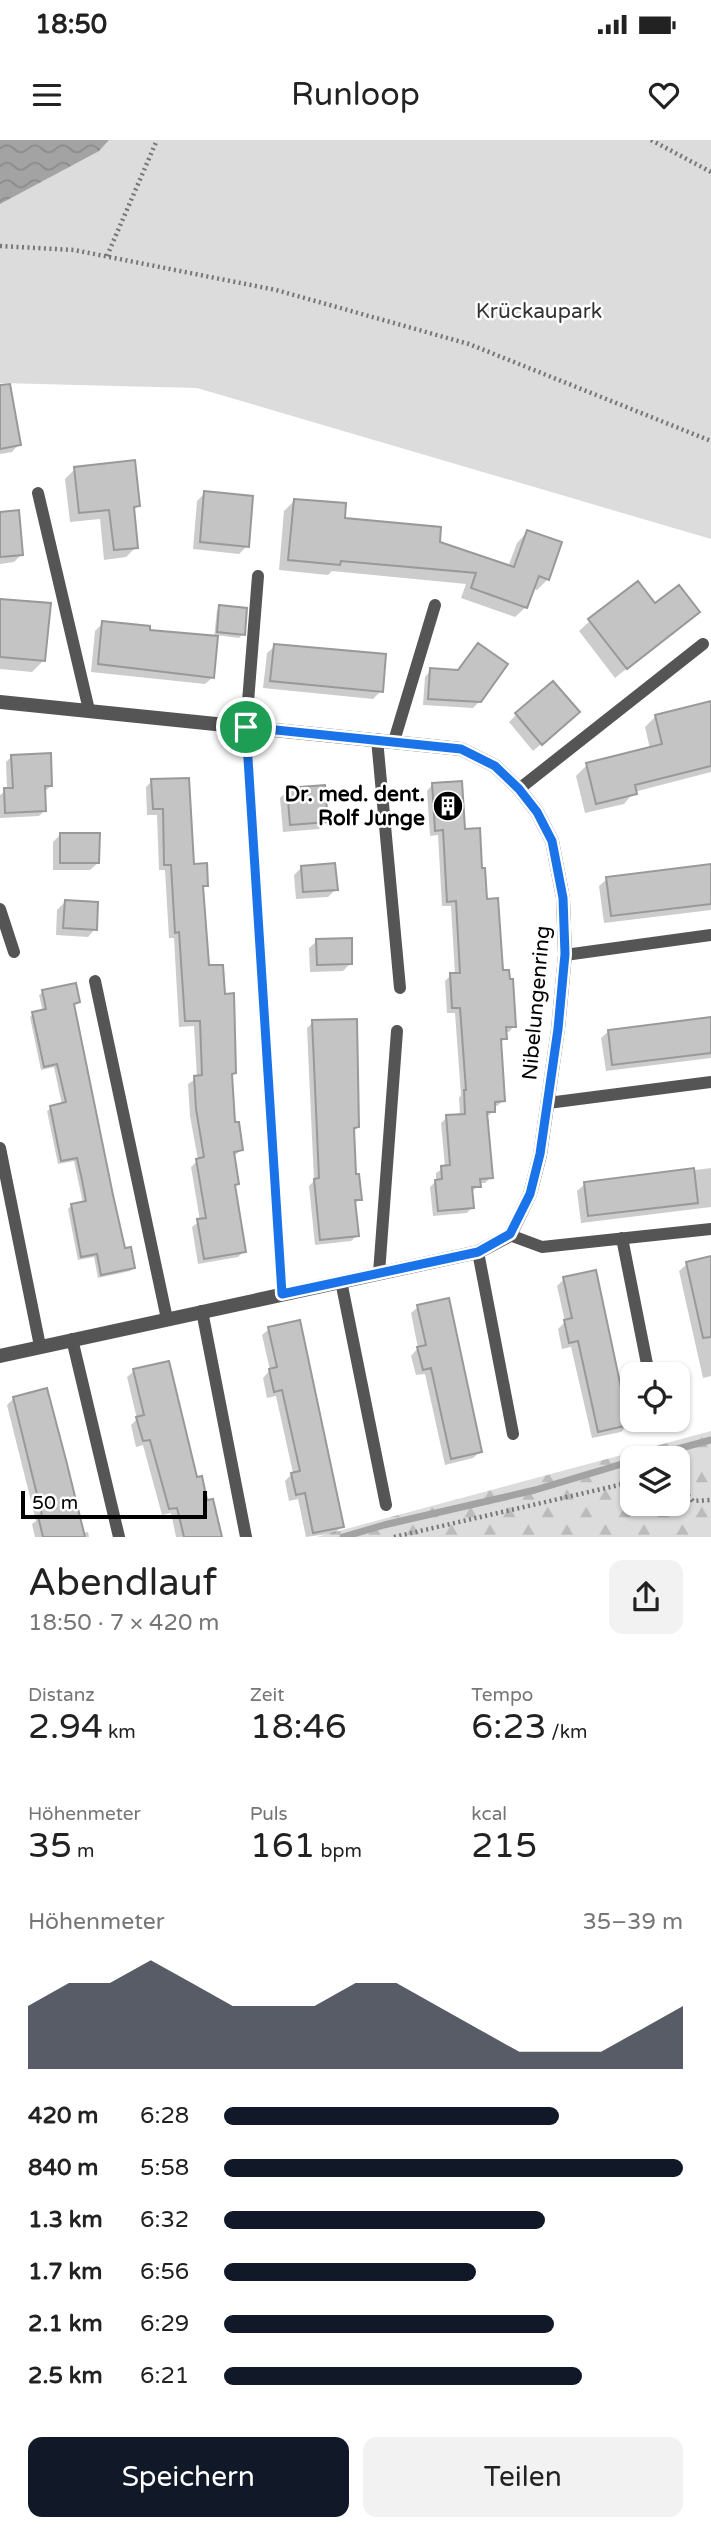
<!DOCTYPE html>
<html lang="de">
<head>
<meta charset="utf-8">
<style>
  body { margin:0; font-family:"Varela Round",sans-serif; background:#f2f2f2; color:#222; height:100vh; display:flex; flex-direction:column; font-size:26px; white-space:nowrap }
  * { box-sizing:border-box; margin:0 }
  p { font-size:23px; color:#767676 }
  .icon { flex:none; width:38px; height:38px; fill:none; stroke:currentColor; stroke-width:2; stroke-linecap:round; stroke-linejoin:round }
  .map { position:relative; height:1397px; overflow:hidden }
  .sheet { display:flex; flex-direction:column; background:#fff; flex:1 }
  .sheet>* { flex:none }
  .tools { position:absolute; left:620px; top:1222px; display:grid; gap:14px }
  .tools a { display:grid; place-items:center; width:70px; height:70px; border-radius:14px; background:#fff; box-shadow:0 2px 5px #0004; font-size:35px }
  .scale { position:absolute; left:21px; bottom:18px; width:186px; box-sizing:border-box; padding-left:7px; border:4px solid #000; border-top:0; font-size:19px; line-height:24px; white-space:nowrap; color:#000; -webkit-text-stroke:5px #fff; paint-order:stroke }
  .pin { position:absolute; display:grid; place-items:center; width:60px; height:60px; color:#fff; margin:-30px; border:4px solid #fff; border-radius:50%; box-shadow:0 2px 7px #0007 }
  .round { display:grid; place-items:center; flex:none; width:74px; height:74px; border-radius:14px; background:#f2f2f2 }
  .headline { display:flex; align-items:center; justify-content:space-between; height:119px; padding:0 28px }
  h1 { font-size:38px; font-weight:600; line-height:52px }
  .figures { display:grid; grid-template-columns:repeat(3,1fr); gap:10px; height:119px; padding:7px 28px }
  .figures div { display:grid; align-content:center }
  .figures b { font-size:35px; font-weight:600 }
  .figures small { font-size:19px; font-weight:400 }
  .figures p { font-size:19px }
  .chart { height:196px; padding:14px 28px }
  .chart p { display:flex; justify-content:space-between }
  .chart svg { width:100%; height:126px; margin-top:7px; fill:#111827; opacity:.7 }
  .action { display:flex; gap:14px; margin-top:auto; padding:14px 28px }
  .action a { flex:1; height:80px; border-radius:14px; background:#111827; color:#fff; font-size:28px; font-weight:600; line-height:80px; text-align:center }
  .action a+a { background:#f2f2f2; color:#222 }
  ul { padding:0 28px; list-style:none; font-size:23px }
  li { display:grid; grid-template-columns:112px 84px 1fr; align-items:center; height:52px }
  li i { height:18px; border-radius:9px; background:#111827 }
  .status { display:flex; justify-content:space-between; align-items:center; height:49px; padding:0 35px; background:#fff; direction:ltr }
  .status svg { height:19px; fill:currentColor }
  header { display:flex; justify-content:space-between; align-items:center; height:91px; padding:0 28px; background:#fff; font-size:32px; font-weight:600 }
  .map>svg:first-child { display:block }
  .forest { fill:url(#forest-firs); fill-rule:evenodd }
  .park { fill:#dcdcdc }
  .water { fill:url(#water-waves) }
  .shadow { fill:#0003 }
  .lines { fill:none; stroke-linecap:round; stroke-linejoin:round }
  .stream { stroke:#a3a3a3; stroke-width:7 }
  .building { fill:#c4c4c4; stroke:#999; stroke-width:2 }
  .path { stroke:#777; stroke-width:4.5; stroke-dasharray:2 3.5; stroke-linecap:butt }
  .service { stroke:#555; stroke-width:12 }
  .minor { stroke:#555; stroke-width:14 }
  .route-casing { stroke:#fff; stroke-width:14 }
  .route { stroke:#1a73e8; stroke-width:9 }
  .labels { text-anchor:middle; stroke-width:5; stroke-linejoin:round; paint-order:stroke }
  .park-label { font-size:21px; fill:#333; stroke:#fff }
  .poi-label { font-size:21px; font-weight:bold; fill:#000; stroke:#fff; text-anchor:end }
  .street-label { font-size:21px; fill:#000; stroke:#fff }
</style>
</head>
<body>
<div class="status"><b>18:50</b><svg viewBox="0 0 49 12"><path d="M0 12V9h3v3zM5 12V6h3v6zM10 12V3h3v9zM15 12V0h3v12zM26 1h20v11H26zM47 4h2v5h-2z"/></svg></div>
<header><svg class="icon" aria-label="menu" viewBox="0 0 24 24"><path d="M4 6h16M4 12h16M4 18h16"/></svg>Runloop<svg class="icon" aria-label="heart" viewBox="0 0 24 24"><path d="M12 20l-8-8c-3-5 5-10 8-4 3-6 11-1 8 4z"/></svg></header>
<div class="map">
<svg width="711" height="1397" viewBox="0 0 711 1397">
  <defs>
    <pattern id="forest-firs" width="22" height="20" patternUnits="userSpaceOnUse" patternTransform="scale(1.75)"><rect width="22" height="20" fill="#dcdcdc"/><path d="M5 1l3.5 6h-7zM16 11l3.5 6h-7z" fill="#bbb"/></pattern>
    <pattern id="water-waves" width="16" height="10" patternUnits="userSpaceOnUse" patternTransform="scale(1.75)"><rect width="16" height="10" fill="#a3a3a3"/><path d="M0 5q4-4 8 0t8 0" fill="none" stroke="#8b8b8b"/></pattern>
  </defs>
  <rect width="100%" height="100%" fill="#fff"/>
  <path class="forest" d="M711,1291V1397H316ZM632,1318H677V1363H632Z"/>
  <path class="park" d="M0,0H711V399L197,248L0,243Z"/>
  <path class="water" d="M0,0H109L99,11L0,64Z"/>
  <path class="shadow" d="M0,267L19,304L12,312L0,314Z
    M75,329L138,366L132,371L136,407L126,417L104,420L100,379L70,382L65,339Z
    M205,353L247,406L239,414L193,409L197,361Z
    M295,360L343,380L438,403L508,427L517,403L527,392L548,439L537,450L533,448L526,467L515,477L461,458L466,444L332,431L328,435L279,430L284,371Z
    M0,373L21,415L14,422L0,424Z
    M0,460L44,520L32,532L0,529Z
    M655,466L698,471L615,538L579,491L590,481Z
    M220,467L243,494L239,498L216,495L213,537L205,544L91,532L95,491L103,483L148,491L214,498L217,470Z
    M478,505L480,561L473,568L423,565L425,537L431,530L457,532Z
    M275,506L381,551L373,559L263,548L267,513Z
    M711,564V632L634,652L624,664L585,673L576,636L587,625L650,609L645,587L656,576Z
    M516,575L570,579L533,611L509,582Z
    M12,616L51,646L44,652L45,670L39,676L0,678V655L7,650L6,622Z
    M152,641L192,725L206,745L202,750L208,827L234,933L230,936L233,984L241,1010L233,1017L237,1043L233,1047L244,1111L238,1117L198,1124L192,1087L200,1081L191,1027L198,1020L190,976L188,944L197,938L194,886L179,887L174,798H169L165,730H159L157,675H147L146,647Z
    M432,645L463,691L480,730L514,886L509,892H505V898L500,904L503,961L497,966H493L494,971L486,977L491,1037L485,1043H479V1046L471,1052L472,1067L467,1073L433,1076L430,1047L436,1041V1033L445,1027L441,983L447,977L460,976L459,958L461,955L455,873H447L445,841L451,835H455L451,766H442L438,695L430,696L427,651Z
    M288,650L326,681L319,689L283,692L280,658Z
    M61,694L98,723L90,730H53V702Z
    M711,726V770L604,783L599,746L607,739Z
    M302,727L336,749L328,757L296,759L294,735Z
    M65,762L95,789L88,797L56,795L57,770Z
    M317,801L351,823L343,831L310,832L309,808Z
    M43,852L78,862L73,865L124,1110L133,1128L130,1131L98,1138L94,1117L78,1120L68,1069L71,1066L83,1063L74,1021L58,1024L47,971L51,968L62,965L54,927L41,930L30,877L33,874L43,872L39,855Z
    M711,879V918L606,931L601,898L608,892Z
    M313,882L358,987L353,992L354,1036L360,1059L354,1065L357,1096L351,1101L315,1105L309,1046L314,1041L307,888Z
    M711,1028V1067L581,1083L577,1051L585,1044Z
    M711,1118V1236L703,1238L679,1131L687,1124Z
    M564,1139L628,1285L621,1292L592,1298L571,1207L562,1209L558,1189L565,1182L557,1146Z
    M418,1167L480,1312L473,1318L445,1325L425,1234L416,1235L411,1216L418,1208L411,1173Z
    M269,1189L342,1386L335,1393L306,1397L298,1359L289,1361L285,1341L293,1333L276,1256L267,1258L263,1238L270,1230L262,1195Z
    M134,1231L206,1362L220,1397H176L171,1373L162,1375L143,1305L136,1307L131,1285L137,1279L127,1237Z
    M14,1258L82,1393L88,1392L89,1397H35L32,1384L36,1381L7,1265Z"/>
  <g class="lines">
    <path class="stream" d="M644,1318L711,1300
      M343,1397L384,1385L535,1350L632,1321"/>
  </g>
  <path class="building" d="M10,244L21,305L0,309V245Z
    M135,320L140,366L134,367L138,408L114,410L109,370L79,373L74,327Z
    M204,351L253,356L249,407L200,402Z
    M294,359L346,363L345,378L441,387L440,402L514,427L527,390L562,402L549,440L539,436L527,468L471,448L476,433L341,421L340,425L288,420Z
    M19,370L23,415L0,417V372Z
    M638,441L655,463L679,445L700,472L627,529L588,479Z
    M0,459L51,463L45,521L0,517Z
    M219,465L247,468L245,495L217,492Z
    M102,481L150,486V490L218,496L214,538L98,524Z
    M478,503L508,524L481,562L428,559L430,528L458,530Z
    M274,504L386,514L383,552L270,541Z
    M553,541L580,572L542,605L515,573Z
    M711,561V626L635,645L637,654L596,664L586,623L662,604L655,575Z
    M51,613L52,646H45L46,671L5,673L4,648H13L11,615Z
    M189,638L194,724L207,723L208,746H203L209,825H223L225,854L234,853L236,933L232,934L235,982H239L243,1010L234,1012L239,1044L235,1045L246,1112L204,1119L197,1079L206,1078L196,1019L204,1017L196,969L194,936L202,935L200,881H185L179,792L175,793L171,725H164L163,669H153L151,639Z
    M462,641L465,689L480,688L482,728H485L487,759L498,758L503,830H509L510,839H513L516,887H506L507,899H501L505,961L495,962V972H487L493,1038L480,1039L481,1047H472L474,1068L438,1071L435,1040L442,1039L441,1026L450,1025L446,975L465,974L464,950H466L460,868H452L450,833H460L456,761L447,762L443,690L435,691L432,643Z
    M325,645L328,682L290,685L287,648Z
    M60,693H100L99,723H60Z
    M335,723L338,750L303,752L301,726Z
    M711,724V764L611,776L606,737Z
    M65,760L98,762L97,790L63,788Z
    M352,798V824L317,825L316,799Z
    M76,843L80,862L74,864L113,1055L125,1108L131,1107L135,1128L101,1135L97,1114L81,1117L71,1064L86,1061L82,1040L77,1018L61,1021L50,966L66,962L57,924L44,927L32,872L46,869L42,850Z
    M711,877V913L612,925L608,890Z
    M357,879L359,987L354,988L356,1034H359L362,1060H355L359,1096L320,1100L314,1039L319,1038L312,880Z
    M694,1028L698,1063L588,1076L584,1042Z
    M711,1116V1197L703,1198L686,1122Z
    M596,1130L629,1285L598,1292L578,1201L569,1203L564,1180L572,1178L563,1137Z
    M449,1158L482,1312L451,1319L431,1228L423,1230L420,1218L417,1207L426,1205L417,1165Z
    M300,1180L344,1387L313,1393L305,1353L296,1355L291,1333L300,1331L282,1250L274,1252L269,1229L277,1227L268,1187Z
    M169,1221L197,1337L202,1336L207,1360L213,1359L222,1397H184L177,1368L169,1369L150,1300L143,1301L136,1277L144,1275L133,1229Z
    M47,1248L66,1320L85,1397H43L38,1376L42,1375L13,1257Z"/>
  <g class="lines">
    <path class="path" d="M651,0L711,32
      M0,106L74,110L276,150L469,204L711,301
      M107,116L157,0
      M677,1343L693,1361L711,1360
      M394,1397L632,1342"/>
    <path class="service" d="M38,353L89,570
      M258,436L246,587L282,1154
      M377,599L400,848
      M394,601L435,465
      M519,649L703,504
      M0,769L14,812
      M565,815L711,795
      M95,841L167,1179
      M548,963L711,942
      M0,1008L40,1206
      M510,1095L542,1107L711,1089
      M622,1098L649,1234
      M478,1112L513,1294
      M379,1133L397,891
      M341,1141L386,1365
      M202,1171L246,1397
      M72,1199L119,1397"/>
    <path class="minor" d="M0,562L461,609L495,626L519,649L537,672L552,701L563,758L565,815L558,889L540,1015L530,1054L510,1095L478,1112L0,1216"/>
  </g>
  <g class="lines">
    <g class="route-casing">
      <path id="route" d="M246,587L461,609L495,626L519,649L537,672L552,701L563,758L565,814L558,889L540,1014L530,1054L510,1094L478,1112L282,1154Z"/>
    </g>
    <use href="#route" class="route"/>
  </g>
  <defs>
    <g id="building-disc" transform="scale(1.575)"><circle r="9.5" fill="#000" stroke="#fff"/><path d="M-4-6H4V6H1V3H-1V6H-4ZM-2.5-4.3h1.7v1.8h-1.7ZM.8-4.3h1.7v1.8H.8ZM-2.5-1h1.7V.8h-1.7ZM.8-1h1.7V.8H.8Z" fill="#fff"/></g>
  </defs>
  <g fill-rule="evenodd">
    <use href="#building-disc" x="448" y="666"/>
  </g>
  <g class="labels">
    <g class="park-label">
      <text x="539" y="178">Krückaupark</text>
    </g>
    <g class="poi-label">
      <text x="425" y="661">Dr. med. dent.<tspan x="425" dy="24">Rolf Junge</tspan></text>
    </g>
    <g class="street-label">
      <text transform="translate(536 863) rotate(-85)" y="7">Nibelungenring</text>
    </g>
  </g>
</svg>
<div class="tools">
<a><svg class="icon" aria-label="locate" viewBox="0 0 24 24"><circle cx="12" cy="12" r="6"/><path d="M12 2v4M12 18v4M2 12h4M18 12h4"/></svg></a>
<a><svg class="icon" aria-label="layers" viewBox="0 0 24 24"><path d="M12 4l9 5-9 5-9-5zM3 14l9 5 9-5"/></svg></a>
</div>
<div class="scale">50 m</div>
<div class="pin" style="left:246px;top:587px;background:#1e9e55"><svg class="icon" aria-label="arrive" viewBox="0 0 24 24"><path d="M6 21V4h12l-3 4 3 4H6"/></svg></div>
</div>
<section class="sheet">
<div class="headline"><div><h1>Abendlauf</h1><p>18:50 · 7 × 420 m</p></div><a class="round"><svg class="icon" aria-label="share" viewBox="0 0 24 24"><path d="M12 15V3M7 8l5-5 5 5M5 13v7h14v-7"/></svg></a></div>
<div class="figures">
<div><p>Distanz</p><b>2.94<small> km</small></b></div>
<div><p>Zeit</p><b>18:46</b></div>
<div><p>Tempo</p><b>6:23<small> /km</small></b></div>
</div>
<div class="figures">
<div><p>Höhenmeter</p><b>35<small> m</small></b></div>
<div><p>Puls</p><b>161<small> bpm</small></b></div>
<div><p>kcal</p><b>215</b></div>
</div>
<div class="chart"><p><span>Höhenmeter</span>35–39 m</p>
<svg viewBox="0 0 160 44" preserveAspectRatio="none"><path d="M0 44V22L10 14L20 14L30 6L40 14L50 22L60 22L70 22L80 14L90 14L100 22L110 30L120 38L130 38L140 38L150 30L160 22V44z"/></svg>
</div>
<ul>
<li><b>420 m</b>6:28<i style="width:73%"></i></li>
<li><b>840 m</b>5:58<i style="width:100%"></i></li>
<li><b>1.3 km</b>6:32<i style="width:70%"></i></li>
<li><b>1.7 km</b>6:56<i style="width:55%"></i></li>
<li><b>2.1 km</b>6:29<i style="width:72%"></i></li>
<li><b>2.5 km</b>6:21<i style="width:78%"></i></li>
</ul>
<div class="action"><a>Speichern</a><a>Teilen</a></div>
</section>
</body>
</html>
